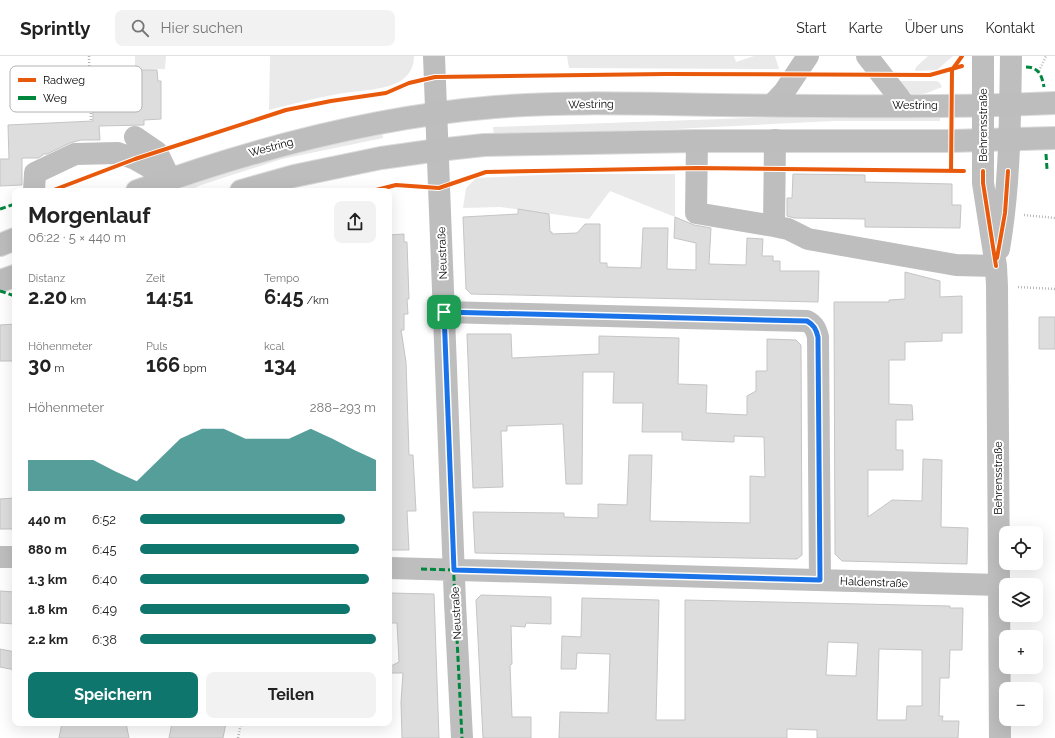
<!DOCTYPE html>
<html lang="de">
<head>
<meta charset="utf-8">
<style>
  body { margin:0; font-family:Raleway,sans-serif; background:#f2f2f2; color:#222; height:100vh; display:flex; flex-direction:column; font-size:15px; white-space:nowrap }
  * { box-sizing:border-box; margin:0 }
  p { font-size:13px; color:#767676 }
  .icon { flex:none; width:22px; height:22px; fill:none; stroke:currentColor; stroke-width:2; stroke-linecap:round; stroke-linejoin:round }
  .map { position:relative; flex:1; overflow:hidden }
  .details { position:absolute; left:12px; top:132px; width:380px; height:538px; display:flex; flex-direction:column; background:#fff; border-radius:8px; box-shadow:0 4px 16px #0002 }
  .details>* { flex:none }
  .controls { position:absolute; left:999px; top:470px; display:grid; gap:8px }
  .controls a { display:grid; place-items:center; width:44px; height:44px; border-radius:8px; background:#fff; box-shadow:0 4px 16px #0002; font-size:20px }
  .pin { position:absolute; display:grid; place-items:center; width:34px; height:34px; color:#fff; margin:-17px; border-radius:8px; box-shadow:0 2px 6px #0006 }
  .round { display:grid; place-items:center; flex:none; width:42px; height:42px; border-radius:8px; background:#f2f2f2 }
  .overview { display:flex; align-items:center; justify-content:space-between; height:68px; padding:0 16px }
  h1 { font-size:22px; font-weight:700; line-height:30px }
  .metrics { display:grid; grid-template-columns:repeat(3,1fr); gap:6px; height:68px; padding:4px 16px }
  .metrics div { display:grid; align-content:center }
  .metrics b { font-size:20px; font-weight:700 }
  .metrics small { font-size:11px; font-weight:400 }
  .metrics p { font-size:11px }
  .chart { height:112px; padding:8px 16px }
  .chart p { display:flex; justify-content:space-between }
  .chart svg { width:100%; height:72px; margin-top:4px; fill:#0f766e; opacity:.7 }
  .primary-button { display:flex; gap:8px; margin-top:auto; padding:8px 16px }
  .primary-button a { flex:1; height:46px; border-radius:8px; background:#0f766e; color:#fff; font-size:16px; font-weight:700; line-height:46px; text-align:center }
  .primary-button a+a { background:#f2f2f2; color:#222 }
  ul { padding:0 16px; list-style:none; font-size:13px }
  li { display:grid; grid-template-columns:64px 48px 1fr; align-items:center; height:30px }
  li i { height:10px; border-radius:5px; background:#0f766e }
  header { display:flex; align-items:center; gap:24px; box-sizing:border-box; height:56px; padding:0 20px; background:#fff; border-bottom:1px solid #e0e0e0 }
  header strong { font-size:19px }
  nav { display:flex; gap:22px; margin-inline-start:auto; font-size:14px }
  .search { width:280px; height:36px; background:#f2f2f2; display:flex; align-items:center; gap:10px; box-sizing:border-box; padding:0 14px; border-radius:8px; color:#767676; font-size:15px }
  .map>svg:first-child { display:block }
  .green { fill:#eaeaea }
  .building { fill:#ddd; stroke:#c5c5c5; fill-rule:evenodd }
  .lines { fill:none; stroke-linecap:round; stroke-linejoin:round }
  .major-casing { stroke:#dbdbdb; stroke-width:24 }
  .path { stroke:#b8b8b8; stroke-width:2.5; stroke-dasharray:1 2; stroke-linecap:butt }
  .minor { stroke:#bebebe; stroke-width:22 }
  .major { stroke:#bdbdbd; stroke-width:22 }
  .quiet { stroke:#00873e; stroke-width:3; stroke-dasharray:6 3; stroke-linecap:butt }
  .cycleway-casing { stroke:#fff; stroke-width:6 }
  .cycleway { stroke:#e8590c; stroke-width:4 }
  .route-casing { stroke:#fff; stroke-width:8 }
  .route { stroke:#1a73e8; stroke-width:5 }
  .labels { text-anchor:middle; stroke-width:4; stroke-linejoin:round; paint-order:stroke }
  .street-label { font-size:11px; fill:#000; stroke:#fff }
  .key { fill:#fff; stroke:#b2b2b2; stroke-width:1 }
  .key-label { font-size:11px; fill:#000 }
</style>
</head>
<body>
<header>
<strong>Sprintly</strong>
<div class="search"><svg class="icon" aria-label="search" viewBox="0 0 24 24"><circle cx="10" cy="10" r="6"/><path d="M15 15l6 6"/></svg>Hier suchen</div>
<nav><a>Start</a><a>Karte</a><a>Über uns</a><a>Kontakt</a></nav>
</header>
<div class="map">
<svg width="1055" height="682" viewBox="0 0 1055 682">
  <rect width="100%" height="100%" fill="#fff"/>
  <path class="green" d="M135,0H166L165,13L135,14Z
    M270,0H414C414,10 410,18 402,24C386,35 357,34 338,38C315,42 292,48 269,54Z
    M567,0H734L736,6L754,0H775L779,13L569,12Z
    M928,0H953L937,14L915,15L916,11Z
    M896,25H937L940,27L942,31L927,37L914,40Z
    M833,59L940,60V65H833L675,73L494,79L493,71Z
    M382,76L383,82L282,103L201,129L189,135H176C241,104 312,91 382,76Z
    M561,118H675V161L610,135L589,163L500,151L463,152L466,132L476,122Z"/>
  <path class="building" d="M137,14H157L158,25H161V63L144,64V69L99,70L100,84H81L70,87L47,98H43V99L38,102H22V129L0,130V103H9L8,69L93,65L92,32L127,31V20H138Z
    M793,118L865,119V126L952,128V149H961L960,172L865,171V163L794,162L787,160V142H792Z
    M518,153L549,158L550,176H552V178L577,177L585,168H600V207H607V211L641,212L643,172H668L667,213L696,214V187L674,182L675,161L694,169L711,172L709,208L746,209L747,182L763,183L762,200H773V205H780V215H819L818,246L471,238L466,233L463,161L518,158Z
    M404,178V186H407L409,243H407L408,258H404V274H401L406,306L409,399H413L416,455H407L409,494H389V179Z
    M905,216L940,225V241L962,240V277H942V285L905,286V304H889V348L912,349L913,364H896V394H903V414H868V461L892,444L922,445L923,403L942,404L941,471L968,472L967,508L842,505L835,498L834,246H889V244L905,243Z
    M1039,261H1055V293H1039Z
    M15,268V305H0V269Z
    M467,278H511L512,302L599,298V280L679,282L678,328L707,329L706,357L747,359V340L756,335V315H767V283L796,284L801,289L802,499L797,503L475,497L473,456L564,457V461L598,462V448L627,449L629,399H652L650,465L750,467V420L765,421L764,381L734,380V386L682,384V376H642L643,347H613L614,316H583L582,428H566L563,368L507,370V375H501L503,431L473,432Z
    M15,442V473H0V443Z
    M0,535L15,536V568L0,567Z
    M389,537L434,538L439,682H402L401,646L403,617H389V611L399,606L397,567H389Z
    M481,539L551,541V568L526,567L525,571L511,570L512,608L510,609L512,661H531V682H483L476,544Z
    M582,542L659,544L656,664H685V544L950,550V552H963L962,594H950L949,622H940L939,660H943L942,665H959L958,682H817V674L787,673V682H559L560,656L608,657L610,598L577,597L576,613H561L562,580L581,581ZM828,586L858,587L856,620L826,619ZM879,593L922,594V650H907L906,664H877Z
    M0,593L15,596V614L0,611Z
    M62,667H126L129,682H59Z
    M172,667H226L223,682H169Z"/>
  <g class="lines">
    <g class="major-casing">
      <path id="major" d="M137,135C253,93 372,61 495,51C569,45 644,48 719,49C831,50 943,52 1055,47
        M241,135L294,120L381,102L438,94L484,89L697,85H951L1055,82
        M0,189L15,183
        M0,225L15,220"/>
    </g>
    <path class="path" d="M89,0L91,65
      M1039,15L1046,0
      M1024,159L1055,162
      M1018,231L1055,233
      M238,682L241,667"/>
    <path class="minor" d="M434,0L455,547L462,682
      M867,0L905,49
      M983,0V127L996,210L997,230L1000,682
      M772,49L784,36L808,0
      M135,81L157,96L170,123
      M775,84L774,170L788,173L808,183L956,209L996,210
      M697,85L696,157L774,170
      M34,135L35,117L75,98L118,97L135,103L170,123
      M999,193C1010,129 1010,65 1011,0
      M444,256L807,265C814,269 816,273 818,281L820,524
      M0,501H15
      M389,512L999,529"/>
    <use href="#major" class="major"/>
    <path class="quiet" d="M1026,11C1039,11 1042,20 1044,31
      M1046,98L1047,113
      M0,153L15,148
      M0,235L15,240
      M452,483L462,682
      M421,513L490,515"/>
    <g class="cycleway-casing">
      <path id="cycleway" d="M951,115L952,14L962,0
        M983,115V127L996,210
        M51,135L135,103L286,54L331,45L386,37L409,27L435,21L666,18L930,19L962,10
        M372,135L396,129L439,132L486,116L697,112L964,115
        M997,202L1005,157L1008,115"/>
    </g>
    <use href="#cycleway" class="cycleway"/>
  </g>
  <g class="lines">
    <g class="route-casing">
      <path id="route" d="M444,256L807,265C814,269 816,273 818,281L820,524L454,514Z"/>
    </g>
    <use href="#route" class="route"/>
  </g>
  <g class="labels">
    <g class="street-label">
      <text transform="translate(591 48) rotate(-1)" y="4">Westring</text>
      <text x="915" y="53">Westring</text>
      <text transform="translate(983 69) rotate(-90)" y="4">Behrensstraße</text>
      <text transform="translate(271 91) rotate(-15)" y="4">Westring</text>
      <text transform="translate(442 197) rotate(-92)" y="4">Neustraße</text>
      <text transform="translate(998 422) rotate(-90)" y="4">Behrensstraße</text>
      <text transform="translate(874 526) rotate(2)" y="4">Haldenstraße</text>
      <text transform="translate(456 557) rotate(-93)" y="4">Neustraße</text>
    </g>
  </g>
  <rect x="10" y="10" width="132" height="46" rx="6" class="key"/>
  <rect x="18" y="22" width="18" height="4" fill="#e8590c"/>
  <rect x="18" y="40" width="18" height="4" fill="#00873e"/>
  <g class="key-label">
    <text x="43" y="28">Radweg</text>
    <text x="43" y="46">Weg</text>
  </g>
</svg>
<div class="controls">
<a><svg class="icon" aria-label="locate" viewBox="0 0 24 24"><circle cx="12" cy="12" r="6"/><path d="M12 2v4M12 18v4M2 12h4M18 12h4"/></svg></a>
<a><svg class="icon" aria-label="layers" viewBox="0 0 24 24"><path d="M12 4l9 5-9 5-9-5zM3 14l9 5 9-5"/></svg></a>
<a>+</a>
<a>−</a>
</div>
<div class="pin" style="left:444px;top:256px;background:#1e9e55"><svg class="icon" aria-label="arrive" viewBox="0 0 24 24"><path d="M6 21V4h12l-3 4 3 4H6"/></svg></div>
<section class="details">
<div class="overview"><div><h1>Morgenlauf</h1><p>06:22 · 5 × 440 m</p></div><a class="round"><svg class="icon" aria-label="share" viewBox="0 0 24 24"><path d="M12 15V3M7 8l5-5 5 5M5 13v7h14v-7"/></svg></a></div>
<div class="metrics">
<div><p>Distanz</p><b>2.20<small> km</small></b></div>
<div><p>Zeit</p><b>14:51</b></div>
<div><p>Tempo</p><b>6:45<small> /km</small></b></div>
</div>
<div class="metrics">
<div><p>Höhenmeter</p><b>30<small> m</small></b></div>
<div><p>Puls</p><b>166<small> bpm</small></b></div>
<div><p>kcal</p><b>134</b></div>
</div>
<div class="chart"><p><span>Höhenmeter</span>288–293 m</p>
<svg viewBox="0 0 160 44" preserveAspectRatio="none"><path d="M0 44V25L10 25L20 25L30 25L40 32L50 38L60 25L70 12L80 6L90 6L100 12L110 12L120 12L130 6L140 12L150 19L160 25V44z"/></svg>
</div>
<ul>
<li><b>440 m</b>6:52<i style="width:87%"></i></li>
<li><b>880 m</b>6:45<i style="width:93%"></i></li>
<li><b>1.3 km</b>6:40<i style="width:97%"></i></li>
<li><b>1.8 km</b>6:49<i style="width:89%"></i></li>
<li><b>2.2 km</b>6:38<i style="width:100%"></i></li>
</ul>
<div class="primary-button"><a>Speichern</a><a>Teilen</a></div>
</section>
</div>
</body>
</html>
